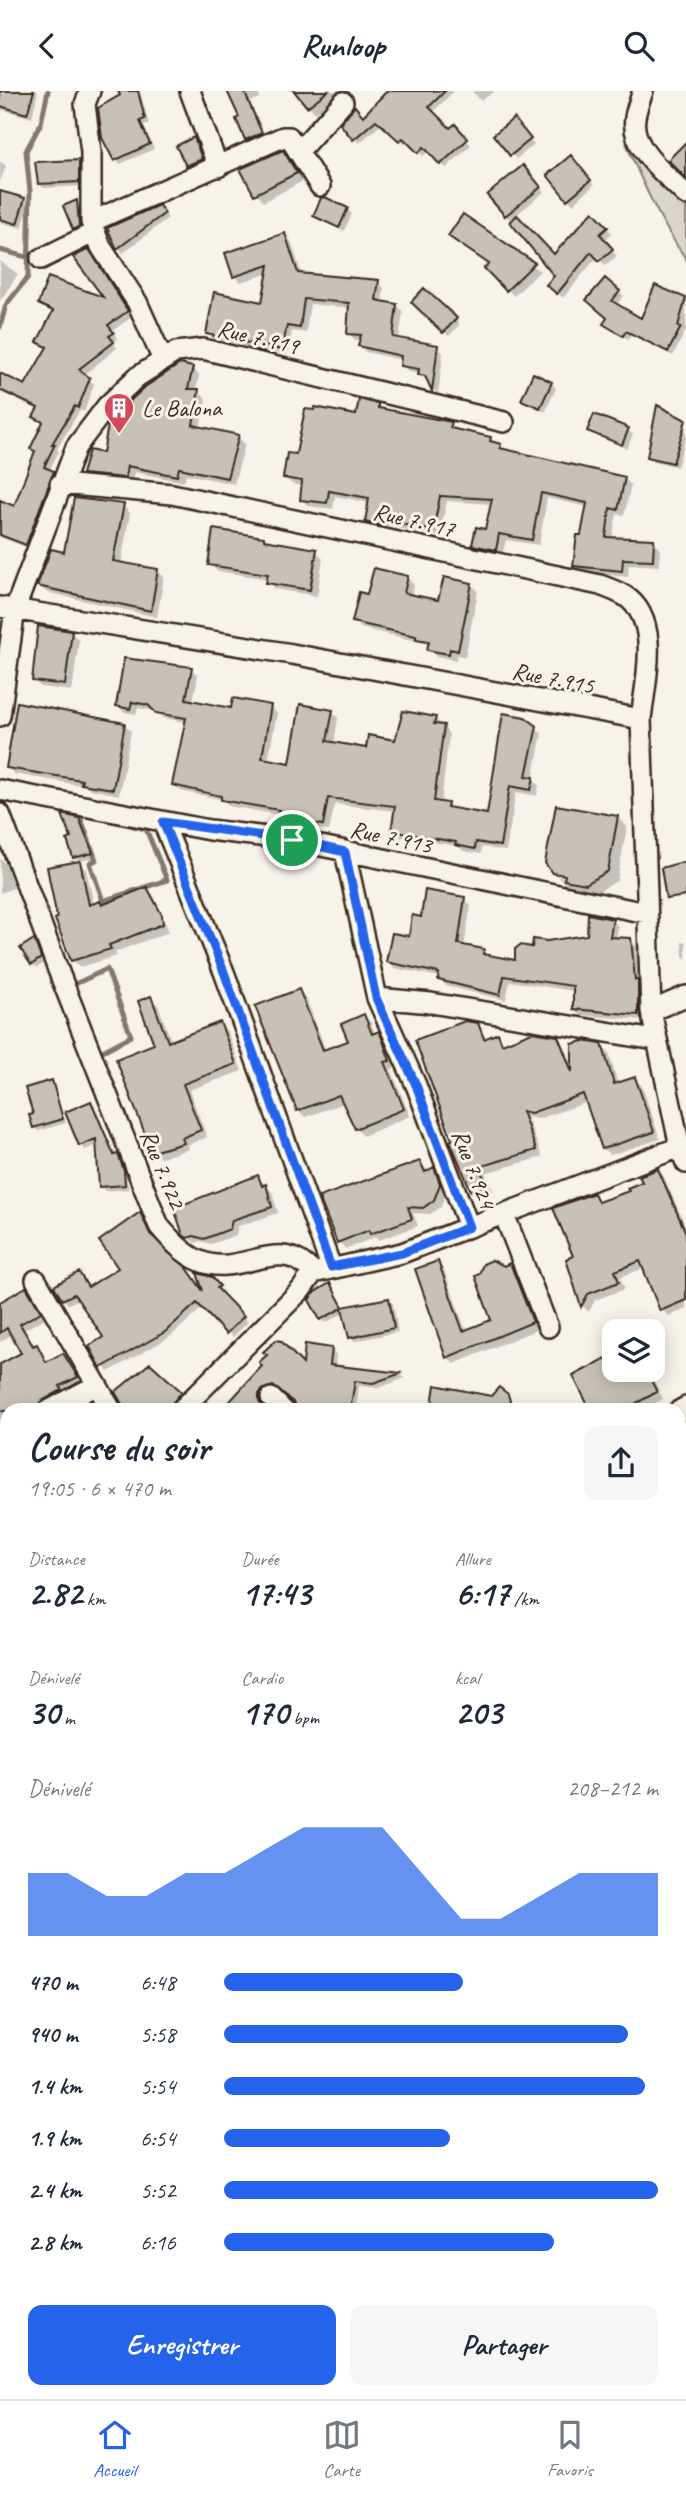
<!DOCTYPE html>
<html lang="fr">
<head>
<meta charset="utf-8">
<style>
  body { margin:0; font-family:Caveat,sans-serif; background:#f6f6f7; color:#1f2937; height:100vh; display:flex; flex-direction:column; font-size:26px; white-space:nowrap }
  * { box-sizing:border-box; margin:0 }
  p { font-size:23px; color:#747a83 }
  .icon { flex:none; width:38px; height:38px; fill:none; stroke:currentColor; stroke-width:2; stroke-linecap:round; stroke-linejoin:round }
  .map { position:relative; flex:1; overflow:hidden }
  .sheet { position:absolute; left:0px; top:1312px; width:686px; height:996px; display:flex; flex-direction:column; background:#fff; border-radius:21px 21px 0 0; box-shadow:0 4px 18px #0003 }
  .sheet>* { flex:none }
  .tools { position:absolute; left:602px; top:1228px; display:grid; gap:14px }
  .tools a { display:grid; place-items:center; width:63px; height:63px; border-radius:14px; background:#fff; box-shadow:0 4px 18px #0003; font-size:35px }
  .pin { position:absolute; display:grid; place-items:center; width:60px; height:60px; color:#fff; margin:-30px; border:4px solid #fff; border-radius:50%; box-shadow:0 2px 7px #0007 }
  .round { display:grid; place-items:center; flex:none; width:74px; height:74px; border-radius:14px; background:#f6f6f7 }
  .overview { display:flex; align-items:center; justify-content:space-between; height:119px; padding:0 28px }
  h1 { font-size:38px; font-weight:600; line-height:52px }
  .figures { display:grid; grid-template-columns:repeat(3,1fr); gap:10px; height:119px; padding:7px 28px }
  .figures div { display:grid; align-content:center }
  .figures b { font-size:35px; font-weight:600 }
  .figures small { font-size:19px; font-weight:400 }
  .figures p { font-size:19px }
  .chart { height:196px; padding:14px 28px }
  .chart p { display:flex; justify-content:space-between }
  .chart svg { width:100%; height:126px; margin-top:7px; fill:#2563eb; opacity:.7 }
  .primary-button { display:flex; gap:14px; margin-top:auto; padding:14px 28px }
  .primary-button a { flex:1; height:80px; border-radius:14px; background:#2563eb; color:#fff; font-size:28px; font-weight:600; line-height:80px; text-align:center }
  .primary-button a+a { background:#f6f6f7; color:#1f2937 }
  ul { padding:0 28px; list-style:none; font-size:23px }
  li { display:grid; grid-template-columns:112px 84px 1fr; align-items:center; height:52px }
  li i { height:18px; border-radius:9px; background:#2563eb }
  header { display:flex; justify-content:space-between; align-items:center; height:91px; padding:0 28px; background:#fff; font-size:32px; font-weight:600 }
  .tab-bar { display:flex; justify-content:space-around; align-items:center; height:98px; border-top:2px solid #e0e1e3; background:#fff; font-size:19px; color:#747a83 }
  .tab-bar a { display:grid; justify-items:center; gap:4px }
  .tab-bar .on { color:#2563eb }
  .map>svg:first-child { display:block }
  .built { fill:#e9e4d9 }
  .green { fill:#dbd6cb; stroke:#8b8074; stroke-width:2 }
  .shadow { fill:#0003 }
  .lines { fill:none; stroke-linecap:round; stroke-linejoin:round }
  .stream { stroke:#84786c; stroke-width:5 }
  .building { fill:#c8c1b6; stroke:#3b2a1e; stroke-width:2 }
  .minor-casing { stroke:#3b2a1e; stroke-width:24 }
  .primary-casing { stroke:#3b2a1e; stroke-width:37 }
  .minor { stroke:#f7f3e8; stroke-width:19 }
  .primary { stroke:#f7f3e8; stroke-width:32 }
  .route-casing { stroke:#fff; stroke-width:14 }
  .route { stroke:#2563eb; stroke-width:9 }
  .labels { text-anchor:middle; stroke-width:6; stroke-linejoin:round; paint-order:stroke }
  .street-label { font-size:24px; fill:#3b2a1e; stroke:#f7f3e8 }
  .poi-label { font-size:24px; fill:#3b2a1e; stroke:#f7f3e8; text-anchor:start }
</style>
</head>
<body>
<header><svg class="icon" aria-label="back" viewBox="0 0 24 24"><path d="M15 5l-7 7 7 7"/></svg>Runloop<svg class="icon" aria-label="search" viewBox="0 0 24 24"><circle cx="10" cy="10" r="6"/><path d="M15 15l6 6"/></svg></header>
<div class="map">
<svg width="686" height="2308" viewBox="0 0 686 2308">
  <rect width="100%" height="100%" fill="#f7f3e8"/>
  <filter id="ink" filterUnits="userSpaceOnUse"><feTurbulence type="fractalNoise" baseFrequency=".0143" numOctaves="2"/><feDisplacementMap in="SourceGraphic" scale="14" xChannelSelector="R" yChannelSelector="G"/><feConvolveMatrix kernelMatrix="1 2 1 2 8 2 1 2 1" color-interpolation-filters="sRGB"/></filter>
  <g filter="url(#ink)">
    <path class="built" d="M686,1324V1419L679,1423V1328Z"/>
    <path class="green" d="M626,52L686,117V168C660,131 643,93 626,52Z"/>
    <path class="shadow" d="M0,0H38L32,27L0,18Z
      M120,0H140L149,33L143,34L154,58L120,73L116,69Z
      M229,0H257L260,7L250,11L266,46L251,53L247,48L238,29L242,27Z
      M297,0H345L315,22Z
      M389,0H454L433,21L450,39L454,36L471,54L446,77L429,59L423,65L408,50L405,53L382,33L359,52L354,47L363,27Z
      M472,0H495L481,10Z
      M518,34L534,54L516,68L495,44Z
      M194,48L206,73L193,79L179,56Z
      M283,61L303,90L263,111L243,79Z
      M0,70L6,75L0,91Z
      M78,71L83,76V95L44,97L39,93Z
      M575,71L594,94L573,113L568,108Z
      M527,81L544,101L515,125L555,165L593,123L612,142L604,150L617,165L605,174L597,166L563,207L554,199L556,185L506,124Z
      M0,102L24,109L29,114L22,137L0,131Z
      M76,111L81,116L83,140L79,142L74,138Z
      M347,118L352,123L344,140L315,124Z
      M164,121L168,127L123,162L119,157L109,138Z
      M463,125L540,180L514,205L486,177L490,174L450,145Z
      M285,144L291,150L302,184L378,191L384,197L382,212L397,214L403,221L399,249L437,256L443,262L438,304L420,282L408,280L402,274V269L366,261L360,255L361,249H355L349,242L350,217L310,213L306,242L292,240L287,264L214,249L208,243L264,213L270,182L241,191L235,185Z
      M93,165L132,226L112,240L118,248L113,251L117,257L84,284L94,293L84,321L80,319L57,358L59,360L49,380L58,387L31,458L0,446V411L15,417L36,361L32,358L44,333L35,325L39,319L0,301V284L26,296L48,258L39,251L54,222L40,213L107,210Z
      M0,170L18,183L0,210Z
      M656,196L686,209V239L673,265L631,243L628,248L610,238L605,233L609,227L588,209L619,201L624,205L616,214L642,229Z
      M424,199L460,233L449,245L413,211Z
      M192,277L199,284L196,300L206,307L200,338L238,346L245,353L234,393L186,383L184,391L134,381L132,393L90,389L83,382Z
      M551,292L556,297L545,321L523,309Z
      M378,315L382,319L451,333L457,339L490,347L506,360L624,387L631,394L624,425L617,423L612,448L653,450L660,457L659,475L629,473L628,486L582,480L575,474L588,416L547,407L539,454L506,449L502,465L480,460L474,454L486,440L492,413L447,410L439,445L389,435L388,440L373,437L367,431L370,412L335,405L333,418L308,415L302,408L303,395L292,393L285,387L297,365Z
      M658,316L686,331V347L677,376L654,370L649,365Z
      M595,325L633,343L627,358L590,340Z
      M123,415L130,422L121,473L157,479L164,486L157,526L46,501L39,495L65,463Z
      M264,447L268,452L316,460L323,467L317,505L275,498L269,488L217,480L210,473Z
      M407,487L414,494L411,505L439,511L471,493L478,500L465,566L457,564L456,569L436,565L430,555L421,551L361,537L354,530L368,505Z
      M71,542L79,549L72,600L41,596L33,589Z
      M191,578L198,584L193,611L232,619L270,616L277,622L268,670L291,674L332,620L338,627L334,653L367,659L397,651L435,627L449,643L441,713L452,719L488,725L535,636L542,643L533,688L539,694L537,705L516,701L506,760L482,756L481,763L463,760L459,755L399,746L393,739L396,720L335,713L329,740L286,732L280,724L229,715L224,709L181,700L174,694L186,631L164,627L157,620L138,617L136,623L124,621L118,615Z
      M124,634L131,640L119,704L90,698L86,695L14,683L8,677Z
      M617,726L627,736L617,790L596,802L575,799L563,791L557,785L573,788Z
      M78,728L83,733L96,767L79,770L75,766L73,748Z
      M0,768L6,773L14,797L0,802Z
      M79,772L86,779L94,814L103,815L147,798L154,805L169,841L115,861L117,865L80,876L73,869Z
      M464,808L471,814L464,856L516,871L547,852L588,846L612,829L618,835L616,848L630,849L636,855L640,893L643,897V929L580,924L574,918V900L510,890L506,909L446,895L440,886L394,877L388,871L410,847L422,828Z
      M33,850L44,872L37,877L32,873Z
      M682,851H686V868L683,865Z
      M299,900L306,907L326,960L350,951L364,925L371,932L375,943L385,950L396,977L391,978L410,1025L363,1045L356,1037L344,1012L305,1026L298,1019Z
      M151,907L158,914L172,951L220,933L227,940L242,980L189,999L207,1046L188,1054L189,1058L160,1067L154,1060L156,954Z
      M477,934L487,948L497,944L505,954L557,947L564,954L574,979L601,954L609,961L618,994L635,988L642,995L660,1048L610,1064L603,1057L588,1011L538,1028L527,1026L542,1066L485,1082L493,1100L479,1106L473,1099Z
      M51,991L66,1032L38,1040L34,1036L35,1024Z
      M90,1013L116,1065L122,1070L129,1098L105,1100L101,1095L98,1053L85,1059L81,1054Z
      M420,1072L428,1081L433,1078L440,1085L446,1101L441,1116L430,1123L413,1122L418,1135L379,1149L375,1146L346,1158L339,1151L321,1107Z
      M657,1080L664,1086L686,1136V1218L669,1225L662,1219L645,1177L620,1186L625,1198L595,1209L589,1221L583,1215L568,1169L575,1166L593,1104L600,1111L631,1101Z
      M258,1086L272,1101L278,1122L238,1135L236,1144L211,1153L201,1150L195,1152L185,1143Z
      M140,1123L154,1149L206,1204L211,1187L223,1201L221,1203L248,1231L233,1246L203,1216L170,1246L108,1281L91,1256L106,1247L80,1208L68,1213L63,1208L78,1183L89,1197L120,1177Z
      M438,1172L444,1179L466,1240L493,1230L503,1177L510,1174L516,1181L538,1238L454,1273L447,1266Z
      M26,1198L45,1227L24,1239L48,1272L63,1265L82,1292L36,1320H7V1328L0,1332V1275L24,1262L12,1243L0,1251V1210Z
      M333,1199L344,1218L389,1209L393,1213L398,1241L355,1250L351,1246L345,1221L326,1232L322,1228Z
      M331,1259L336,1264L335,1276L402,1284L405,1287L379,1297L359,1295L356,1320H297V1315L282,1300L268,1303L264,1318L228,1315L304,1276Z
      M614,1265V1279H648L663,1308L641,1320H593L575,1286Z
      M181,1302L188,1309L177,1320H129Z
      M507,1304L516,1320H433L491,1306Z
      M0,1380L7,1394V1470L0,1474Z
      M686,1394V1507L679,1509V1398Z
      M679,1554L686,1555V1776L679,1779Z
      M0,1620L7,1630L0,1636Z
      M7,1663V1674L2,1665Z
      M0,1700L7,1721V1801L0,1803Z
      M679,1859L686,1876V1975L679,1958Z
      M0,1895L7,1903V1947L0,1950Z
      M7,1966V2077L0,2080V2020L5,2017L0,2009V1969Z
      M686,1993V2051L679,2053V1996Z
      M679,2070H686V2116L679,2118Z
      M0,2083L7,2096V2107L0,2111Z
      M686,2141V2193L679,2172V2144Z
      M686,2198V2271L679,2262V2203Z
      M7,2211V2301H43L37,2308H0V2216Z
      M131,2301H170L174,2308H136Z
      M291,2301H348L351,2308H295Z
      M420,2301H494L499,2308H413Z"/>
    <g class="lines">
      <path class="stream" d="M0,159L27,166
        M0,236L6,214L28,186L30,101L26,60L41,32L48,0
        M79,722L146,738L167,789L103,810L90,772L96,769Z
        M107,878L131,945L99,962L73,894Z"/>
    </g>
    <path class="building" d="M0,0H34L27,23L0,15Z
      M118,0H138L145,28L140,30L150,53L114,70L102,47L98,17L120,4Z
      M227,0H244L262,42L245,49L236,28L239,26Z
      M294,0H328L307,16Z
      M387,0H445L429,16L450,37L455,33L468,48L440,74L424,56L418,62L403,47L399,50L376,29L353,49L340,33L355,15L363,25Z
      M514,27L531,48L510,65L493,44Z
      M194,46L202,68L186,75L176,55Z
      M686,51V87L668,69Z
      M283,59L297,82L254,104L240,78Z
      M571,64L591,89L567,109L547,84Z
      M79,69V91L38,93L35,71Z
      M523,74L541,96L505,125L487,104Z
      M0,100L25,107L17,133L0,128Z
      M325,106L348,117L339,137L313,125L321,107Z
      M77,109L79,135L73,139L63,115Z
      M159,114L165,122L117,158L107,137Z
      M593,120L608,136L600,143L613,158L599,170L591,161L557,203L546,194L554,185L510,131L517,124L554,163Z
      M463,123L535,172L506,200L484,177L489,173L448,145Z
      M285,142L298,182L379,189L376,209L397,213L393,246L438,254L432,300L425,285L418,284L419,278L400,275L401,265L358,255L361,244L347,243L349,212L304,208L300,237L287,235L282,259L206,243L214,201L262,211L269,174L233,186L225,162Z
      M89,158L128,220L108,234L114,242L109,245L114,251L79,278L90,287L78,317L75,315L52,353H55L44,376L54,380L26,454L0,444V409L14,415L35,360L30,358L43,331L33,326L38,317L0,299V282L25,294L47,256L37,251L53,220L38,213L48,186L103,206L73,166Z
      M605,187L620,200L612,210L641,227L655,194L686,207L678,235L681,236L668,261L626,240L623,245L603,233L607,227L586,209Z
      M424,197L457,227L443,242L411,211Z
      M180,273L193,276L188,298H199L193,334L239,344L227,387L179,377L177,385L127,375L125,387L82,383L89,359L103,362L108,334L116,323L145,296Z
      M533,282L552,291L540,317L521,309Z
      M359,308L378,313V317L452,331L450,337L491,346L490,350L501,353L500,357L625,386L618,419L610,417L606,446L654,448L653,469L623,468L622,480L573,475L577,444H581L587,412L541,402L532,449L499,443L496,459L472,454L476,436L485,438L492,408L440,405L433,440L383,429L382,435L365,431L369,407L329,400L327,412L300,409L302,390L283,387L287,362L296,363L305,318L314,319L315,316L356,324Z
      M657,314L686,329L673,372L647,366Z
      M594,323L629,337L622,354L587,340Z
      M74,407L124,413L113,470L158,478L151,520L37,495L51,458L64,461Z
      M213,438L264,446V449L317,458L310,499L266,492L268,483L208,474Z
      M374,477L408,485L404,502L438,509L444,486L472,492L458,560L450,558L449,563L427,559L429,550L416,548V545L352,531L359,501L367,503Z
      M38,535L72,540L65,594L32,590Z
      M124,567L192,576L186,608L231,617L233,607L271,614L262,667L290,672L300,613L333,619L327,650L366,657L368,644L395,649L403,620L436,626L434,633L444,634L434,710L448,712L447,716L487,723L503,622L525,626L537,635L526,685L534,686L531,699L510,695L500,755L476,751L475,758L455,754L456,751L391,740L395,715L328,707L323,734L277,727L279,719L221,709V705L172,694L186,627L156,622L148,614L132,611L130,618L116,615Z
      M17,611L125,632L113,698L81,693L82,689L6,677Z
      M556,714L618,725L608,780L586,793L564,789L565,784L552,782L545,772Z
      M62,723L79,727L93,762L73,767L67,749L71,747Z
      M80,770L89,814L100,810L102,814L147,796L162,824L163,833L109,854L111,858L71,870L55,828L57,827L47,776Z
      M686,770V805L666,808L661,777Z
      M425,799L465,806L458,853L484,858L483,863L515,869V858L520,854L532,856L533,848L547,850L587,844L588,823L613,828L610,846L631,847L635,889H638V924L573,918V895L504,885L500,904L438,889L439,882L386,871L392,842L409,845L412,824L421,826Z
      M34,848L41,867L31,874L20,857Z
      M299,898L323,959L348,950L341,933L364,923L372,943L379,940L382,947L390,970L385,971L404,1018L355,1038L339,1004L297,1020L255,915Z
      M151,905L168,951L220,931L236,973L183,993L201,1039L182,1047L184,1052L152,1061L116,968L154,953L138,910Z
      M465,930L478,932L484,948L498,942L502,953L532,941L558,945L572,981V953L583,950L602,953L614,993L635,986L654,1041L602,1058L583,1003L531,1022L522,1020L536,1059L479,1076L487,1093L471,1100L450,1050L452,1049L415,949Z
      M52,989L63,1028L33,1037L29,1024L33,1023L25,997Z
      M91,1010L114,1064L118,1063L124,1080L125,1094L99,1096L96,1048L79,1055L65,1021Z
      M420,1070L425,1081L434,1076L440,1093L434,1109L423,1117L408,1116L412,1128L370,1143L369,1139L337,1152L319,1106Z
      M658,1078L686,1142V1209L660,1220L640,1170L615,1180L619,1191L588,1203L581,1216L566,1168L573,1165L553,1117L594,1102L598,1111L629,1100L627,1097L642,1091L639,1085Z
      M258,1084L262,1095L266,1093L272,1116L232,1129L230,1138L204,1148L194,1145L187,1147L183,1144L174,1117Z
      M140,1121L150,1143L187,1177L203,1200L197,1182L212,1186L220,1195L217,1197L244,1225L226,1243L197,1212L165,1241L101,1277L89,1255L103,1246L74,1203L62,1209L54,1195L79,1181L88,1196L118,1177L99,1150Z
      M492,1169L504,1175L510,1172L533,1231L446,1267L415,1178L438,1170L463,1240L491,1229L475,1185L479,1183L483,1173Z
      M330,1192L343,1216L389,1207L394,1237L349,1247L342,1217L320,1229L309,1209L315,1201Z
      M26,1196L41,1221L20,1233L33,1255L37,1253L46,1271L63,1262L78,1286L60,1295L62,1299L42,1310L36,1320H0V1273L21,1262L7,1237L0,1242V1211Z
      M276,1249L281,1250L303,1273L305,1253L332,1257L330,1274L402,1282L373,1292L355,1290L350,1320H296L293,1311L273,1295L263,1298L259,1303V1311L266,1320H221L262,1275L259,1271L267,1264L263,1261Z
      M614,1263V1279H646L657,1301L622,1320H591L573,1285Z
      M150,1272L182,1301L165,1320H126L115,1301Z
      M435,1294L491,1305L499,1296L508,1303L513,1320H431Z"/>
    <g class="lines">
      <g class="minor-casing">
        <path id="minor" d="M90,0L85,13L91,61V131L101,156L137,211L163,269
          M190,0L218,76
          M643,0C640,9 636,18 635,27C630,58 667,84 686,104
          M298,61L343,11
          M91,131L283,46H289L320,95
          M41,168L95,141
          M60,393L172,403L600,494C608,497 617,500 625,505C662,529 645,592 641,628
          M0,516L292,563L641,628L651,920L680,1056L686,1072
          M0,625L15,518L76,356L107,315L137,286L176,261L203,258L504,331
          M0,699L209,739L292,749L646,822
          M0,723L60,884L159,1135C170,1148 183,1163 200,1170C241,1188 279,1141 313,1182L402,1162L469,1136
          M163,731L224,881L331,1176
          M345,761L377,907L431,912L655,949
          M377,907L416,994L469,1136L680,1056
          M651,920L686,905
          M504,1123L548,1236
          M36,1189L97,1294
          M271,1307L284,1320
          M48,1320L97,1294L112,1320
          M180,1320L301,1199L313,1182
          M679,1320L686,1316
          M0,1345L7,1341
          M0,1484L7,1479
          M679,1514L686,1517
          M0,1642L7,1639
          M0,1846L7,1842
          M0,1870L7,1879
          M0,1955L7,1951
          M113,2301L117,2308
          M552,2301L557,2308
          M43,2308L57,2301
          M386,2308L403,2301"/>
      </g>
      <g class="primary-casing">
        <path id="primary" d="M679,1806L686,1805
          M0,2134L7,2128"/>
      </g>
      <use href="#minor" class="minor"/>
      <use href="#primary" class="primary"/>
    </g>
  </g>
  <g class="lines" filter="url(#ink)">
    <g class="route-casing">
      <path id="route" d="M163,731L292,749L345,761L376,907L416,994L469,1136L402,1162L331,1176L224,881Z"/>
    </g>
    <use href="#route" class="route"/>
  </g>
  <defs>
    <g id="building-pin" transform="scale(1.575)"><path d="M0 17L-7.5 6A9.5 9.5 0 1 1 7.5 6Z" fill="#d1495b" stroke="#f7f3e8"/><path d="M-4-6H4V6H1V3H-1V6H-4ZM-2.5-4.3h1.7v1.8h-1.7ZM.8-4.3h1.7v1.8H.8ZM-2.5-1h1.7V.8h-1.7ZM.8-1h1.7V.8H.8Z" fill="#fff"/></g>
  </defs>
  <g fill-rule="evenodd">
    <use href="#building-pin" x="119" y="317"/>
  </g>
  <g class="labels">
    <g class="street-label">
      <text transform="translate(258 246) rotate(13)" y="8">Rue 7.919</text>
      <text transform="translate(414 429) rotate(13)" y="8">Rue 7.917</text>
      <text transform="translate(553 587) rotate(11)" y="8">Rue 7.915</text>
      <text transform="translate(391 746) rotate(12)" y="8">Rue 7.913</text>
      <text transform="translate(163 1078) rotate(68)" y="8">Rue 7.922</text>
      <text transform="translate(474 1078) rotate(69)" y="8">Rue 7.924</text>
    </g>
    <g class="poi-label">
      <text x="142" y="325">Le Balona</text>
    </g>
  </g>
</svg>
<div class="tools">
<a><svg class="icon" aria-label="layers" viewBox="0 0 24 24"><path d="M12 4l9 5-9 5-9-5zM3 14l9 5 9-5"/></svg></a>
</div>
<div class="pin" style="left:292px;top:749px;background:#1e9e55"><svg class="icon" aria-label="arrive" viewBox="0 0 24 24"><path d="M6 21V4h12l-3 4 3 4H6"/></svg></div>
<section class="sheet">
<div class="overview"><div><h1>Course du soir</h1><p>19:05 · 6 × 470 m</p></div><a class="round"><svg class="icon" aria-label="share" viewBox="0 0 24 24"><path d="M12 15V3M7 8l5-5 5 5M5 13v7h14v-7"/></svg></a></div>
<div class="figures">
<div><p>Distance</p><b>2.82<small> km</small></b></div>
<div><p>Durée</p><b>17:43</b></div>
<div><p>Allure</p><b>6:17<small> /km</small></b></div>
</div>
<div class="figures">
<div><p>Dénivelé</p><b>30<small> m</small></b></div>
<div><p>Cardio</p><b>170<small> bpm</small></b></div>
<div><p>kcal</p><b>203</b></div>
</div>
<div class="chart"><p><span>Dénivelé</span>208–212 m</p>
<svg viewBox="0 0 160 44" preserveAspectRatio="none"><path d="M0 44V22L10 22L20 30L30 30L40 22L50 22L60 14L70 6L80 6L90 6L100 22L110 38L120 38L130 30L140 22L150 22L160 22V44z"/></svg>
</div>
<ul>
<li><b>470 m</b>6:48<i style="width:55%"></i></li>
<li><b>940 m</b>5:58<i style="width:93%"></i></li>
<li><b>1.4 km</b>5:54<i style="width:97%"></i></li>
<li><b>1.9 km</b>6:54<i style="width:52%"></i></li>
<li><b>2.4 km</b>5:52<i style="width:100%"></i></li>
<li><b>2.8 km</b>6:16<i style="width:76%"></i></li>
</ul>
<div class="primary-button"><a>Enregistrer</a><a>Partager</a></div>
</section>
</div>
<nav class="tab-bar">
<a class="on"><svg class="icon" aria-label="home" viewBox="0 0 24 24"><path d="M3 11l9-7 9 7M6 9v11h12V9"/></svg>Accueil</a>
<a><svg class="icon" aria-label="map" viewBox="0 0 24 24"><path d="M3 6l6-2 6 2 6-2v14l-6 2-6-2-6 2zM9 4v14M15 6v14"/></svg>Carte</a>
<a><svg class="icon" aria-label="saved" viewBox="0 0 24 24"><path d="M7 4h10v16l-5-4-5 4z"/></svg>Favoris</a>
</nav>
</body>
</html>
